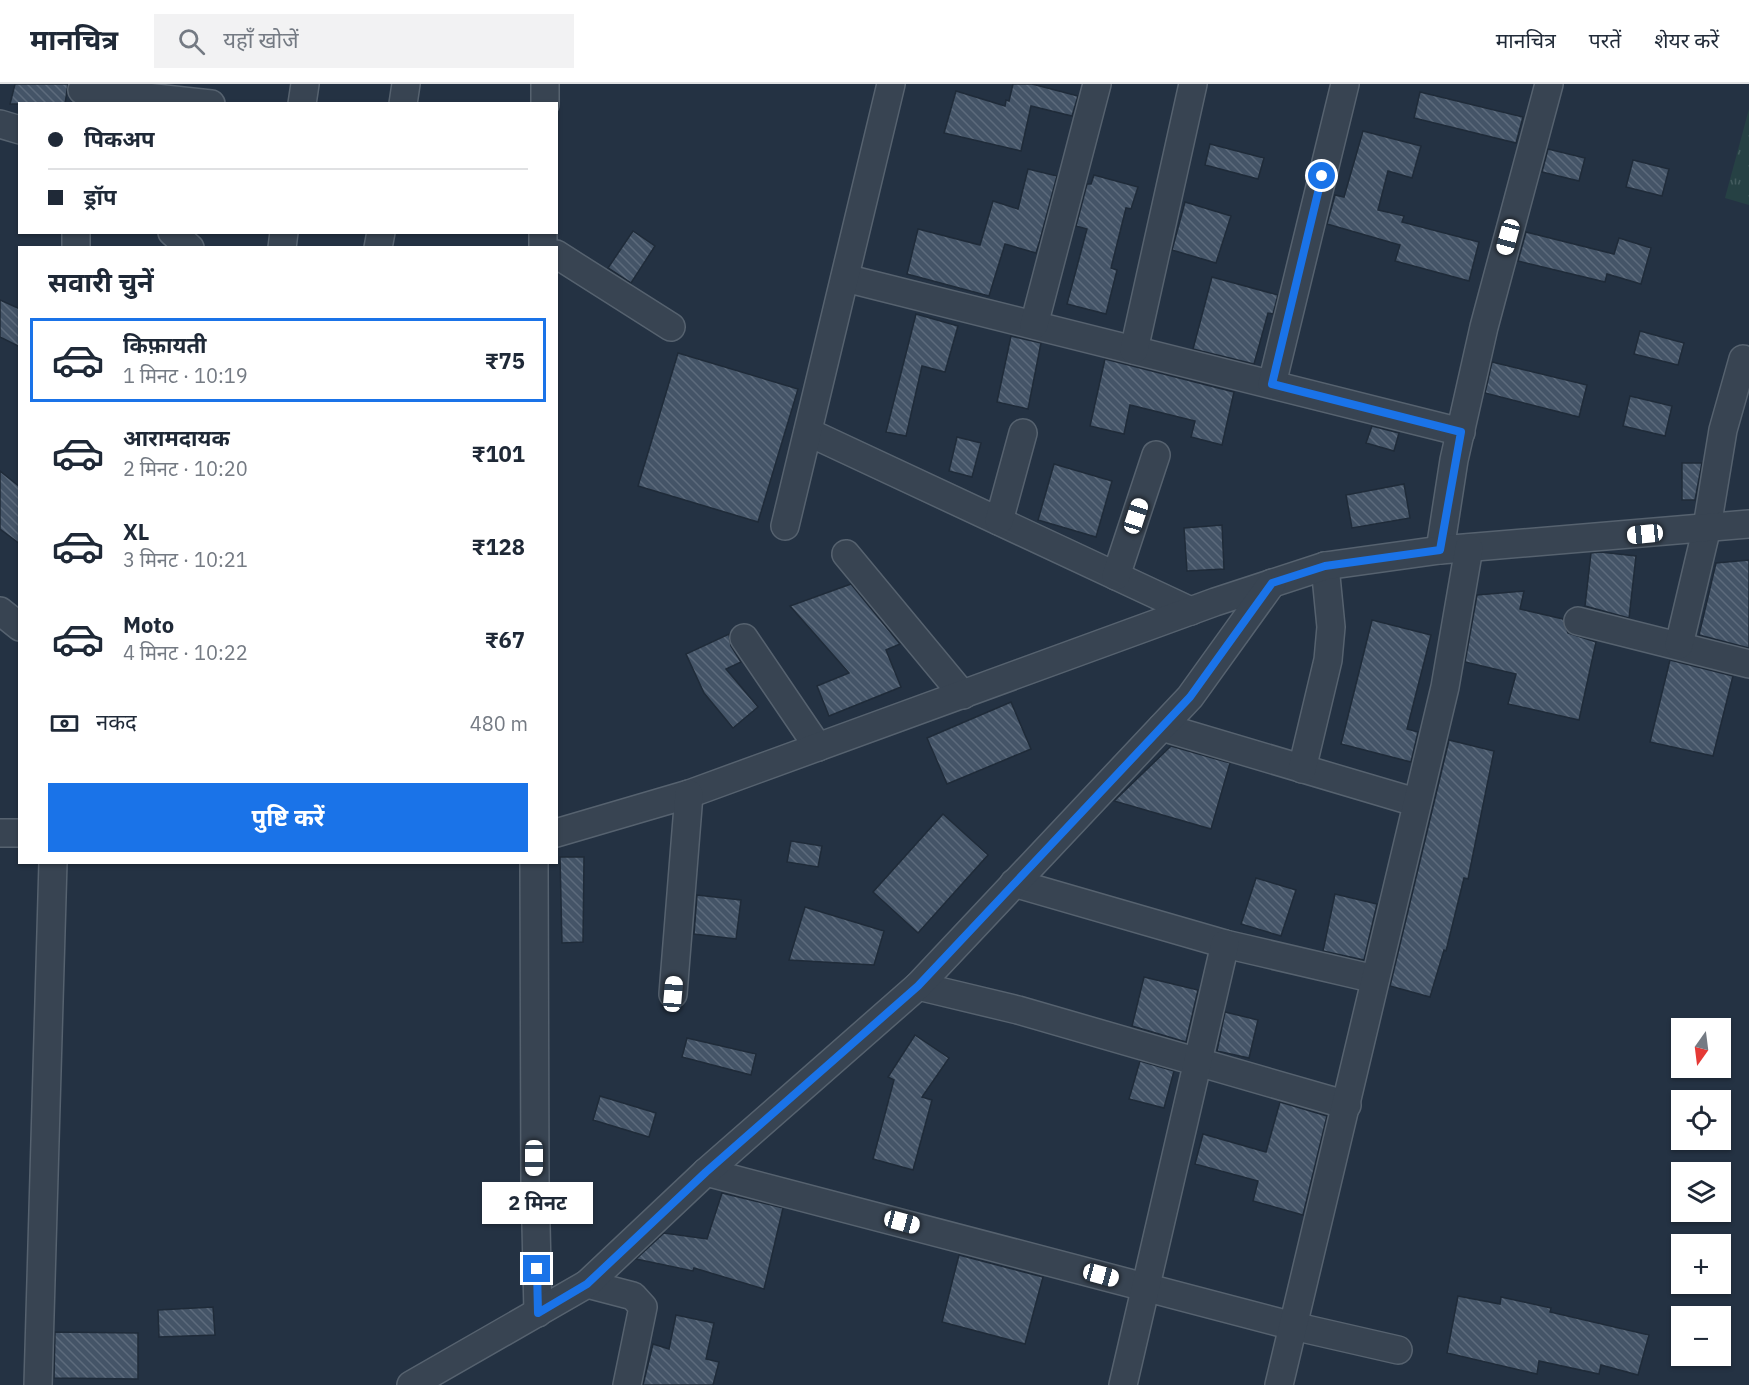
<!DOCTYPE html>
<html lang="hi">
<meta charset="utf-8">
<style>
:root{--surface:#fff;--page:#f2f2f3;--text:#1f2937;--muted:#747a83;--line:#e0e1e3;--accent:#1a73e8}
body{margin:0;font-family:"IBM Plex Sans","Noto Sans Devanagari",sans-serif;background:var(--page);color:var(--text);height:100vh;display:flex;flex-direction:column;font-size:22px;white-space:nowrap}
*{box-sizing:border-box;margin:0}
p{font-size:20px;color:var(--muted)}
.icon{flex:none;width:33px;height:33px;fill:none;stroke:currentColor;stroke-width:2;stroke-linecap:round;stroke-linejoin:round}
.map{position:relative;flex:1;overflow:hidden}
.details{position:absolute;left:18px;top:162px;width:540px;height:618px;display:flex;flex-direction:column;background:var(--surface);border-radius:0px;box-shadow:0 2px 4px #0004}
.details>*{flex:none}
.top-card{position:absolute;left:18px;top:18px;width:540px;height:132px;border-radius:0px;box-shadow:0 2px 4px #0004;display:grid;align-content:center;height:132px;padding:0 30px;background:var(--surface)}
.needle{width:39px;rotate:194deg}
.buttons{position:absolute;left:1671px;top:934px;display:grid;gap:12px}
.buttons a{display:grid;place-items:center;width:60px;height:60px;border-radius:0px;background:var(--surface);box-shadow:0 2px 4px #0004;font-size:30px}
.end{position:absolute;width:27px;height:27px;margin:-14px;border:8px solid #1a73e8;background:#fff;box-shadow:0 0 0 3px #fff}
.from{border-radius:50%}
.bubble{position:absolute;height:42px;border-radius:0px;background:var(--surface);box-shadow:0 2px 4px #0004;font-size:20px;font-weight:700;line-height:42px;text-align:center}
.car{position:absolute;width:18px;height:36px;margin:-18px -9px;border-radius:8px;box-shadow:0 0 4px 2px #0007;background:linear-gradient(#fff 24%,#345 0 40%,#fff 0 76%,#345 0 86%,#fff 0)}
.top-card b{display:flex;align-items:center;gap:21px;height:57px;font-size:22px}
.top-card b+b{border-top:2px solid var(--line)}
.top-card i{width:15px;height:15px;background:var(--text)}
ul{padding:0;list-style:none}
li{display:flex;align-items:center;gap:18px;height:84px;margin:0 12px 9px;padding:0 18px;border:3px solid transparent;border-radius:0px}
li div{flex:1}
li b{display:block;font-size:22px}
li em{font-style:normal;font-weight:700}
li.active{border-color:var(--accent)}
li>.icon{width:54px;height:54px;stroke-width:1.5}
h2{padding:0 30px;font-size:27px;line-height:72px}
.pay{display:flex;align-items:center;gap:15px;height:66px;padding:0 30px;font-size:22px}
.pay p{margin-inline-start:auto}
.action{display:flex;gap:12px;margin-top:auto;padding:12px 30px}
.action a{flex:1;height:69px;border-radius:0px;background:var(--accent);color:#fff;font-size:24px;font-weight:700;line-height:69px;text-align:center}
header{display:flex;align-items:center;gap:36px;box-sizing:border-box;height:84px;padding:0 30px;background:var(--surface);border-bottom:2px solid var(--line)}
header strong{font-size:28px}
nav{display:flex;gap:33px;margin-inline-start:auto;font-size:21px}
.search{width:420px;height:54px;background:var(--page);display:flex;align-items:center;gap:15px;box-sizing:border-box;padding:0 21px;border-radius:0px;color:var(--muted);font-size:22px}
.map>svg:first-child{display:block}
.park{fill:url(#park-tufts)}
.building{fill:url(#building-back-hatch);stroke:#1f2b39;stroke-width:1.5}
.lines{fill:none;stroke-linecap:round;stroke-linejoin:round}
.minor-casing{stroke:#56626f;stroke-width:30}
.minor{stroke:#384452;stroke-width:27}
.route{stroke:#1a73e8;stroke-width:8}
</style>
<header>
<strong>मानचित्र</strong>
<div class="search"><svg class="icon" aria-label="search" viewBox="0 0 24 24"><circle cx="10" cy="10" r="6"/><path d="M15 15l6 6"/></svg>यहाँ खोजें</div>
<nav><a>मानचित्र</a><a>परतें</a><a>शेयर करें</a></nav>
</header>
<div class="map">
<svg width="1749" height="1301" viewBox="0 0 1749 1301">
<defs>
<pattern id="park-tufts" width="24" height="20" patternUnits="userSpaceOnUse" patternTransform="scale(1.5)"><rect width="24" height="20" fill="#264144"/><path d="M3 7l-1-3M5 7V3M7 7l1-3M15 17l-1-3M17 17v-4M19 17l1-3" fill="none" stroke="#435b5e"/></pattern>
<pattern id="building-back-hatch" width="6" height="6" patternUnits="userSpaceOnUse" patternTransform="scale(1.5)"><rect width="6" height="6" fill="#445467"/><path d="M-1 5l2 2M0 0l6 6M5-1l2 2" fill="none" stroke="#5d6b7c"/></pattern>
</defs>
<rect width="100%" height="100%" fill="#243243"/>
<path class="park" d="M1749 25V121L1725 114Z"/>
<g class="building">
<path d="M15 0H68L65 20H10Z"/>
<path d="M1013 0H1032L1078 12 1072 32 1031 22 1021 67 944 49 956 7 1005 22 1006 16 1009 17Z"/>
<path d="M1420 8 1523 33 1516 59 1414 34Z"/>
<path d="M1363 47 1421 62 1412 94 1388 87 1378 126 1404 132 1402 138 1479 158 1469 197 1395 177 1400 161 1327 140 1335 111 1344 113Z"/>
<path d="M1210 60 1264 74 1258 95 1205 81Z"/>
<path d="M1548 65 1585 74 1579 97 1542 88Z"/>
<path d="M1633 76 1669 85 1662 112 1626 103Z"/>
<path d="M1028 85 1057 92 1040 156 1036 169 1005 160 989 212 907 190 918 145 980 161 993 117 1018 125Z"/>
<path d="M1094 91 1138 103 1131 125 1126 124 1111 184 1117 186 1106 230 1067 220 1087 145 1076 142 1087 100H1091Z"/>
<path d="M1185 118 1231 132 1216 179 1172 166Z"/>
<path d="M633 147 655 162 631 199 608 184Z"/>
<path d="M1526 148 1614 170 1619 154 1651 164 1641 200 1607 190 1605 198 1518 177Z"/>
<path d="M1212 193 1278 211 1273 230 1268 229 1254 280 1193 265Z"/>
<path d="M0 216 20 225V263L0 253Z"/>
<path d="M916 230 958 242 945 288 922 282 906 352 886 348Z"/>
<path d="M1640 247 1684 259 1678 281 1634 270Z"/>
<path d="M1011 252 1041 259 1028 325 997 318Z"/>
<path d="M678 269 798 305 758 438 638 402Z"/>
<path d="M1105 275 1234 308 1222 361 1191 353 1195 337 1130 321 1124 350 1090 342Z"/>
<path d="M1492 278 1587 301 1579 333 1485 309Z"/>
<path d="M1630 312 1672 322 1665 352 1623 342Z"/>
<path d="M1372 342 1399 349 1394 367 1366 359Z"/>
<path d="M957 353 981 359 972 393 949 387Z"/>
<path d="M1682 379H1702L1695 416H1682Z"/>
<path d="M1054 380 1112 397 1096 453 1038 436Z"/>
<path d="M0 387 20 403V460L0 445Z"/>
<path d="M1404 400 1410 434 1352 444 1346 411Z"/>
<path d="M1222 441 1224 485 1187 487 1184 444Z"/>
<path d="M1600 468 1636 472 1629 534 1585 522 1591 469Z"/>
<path d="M1749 476V564L1699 551 1716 479Z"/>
<path d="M851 500 900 560 886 566 901 603 829 632 817 602 849 589 790 522Z"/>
<path d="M1524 507 1520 525 1563 535 1568 549 1596 558 1579 636 1508 620 1516 590 1465 578 1477 511Z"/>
<path d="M1372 536 1431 551 1407 645 1418 648 1411 678 1341 660Z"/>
<path d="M729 550 731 562 741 578 726 585 758 623 733 644 704 609 686 570Z"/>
<path d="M1670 576 1733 592 1713 672 1650 658Z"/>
<path d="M1011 618 1031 665 947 700 927 654Z"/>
<path d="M1449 656 1494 667 1468 795 1464 794 1446 867 1444 866 1430 913 1390 902Z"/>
<path d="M1171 662 1230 679 1211 745 1114 717Z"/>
<path d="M943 730 988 771 918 849 873 808Z"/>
<path d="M791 757 822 762 818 783 787 778Z"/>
<path d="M560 773H584L583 858 562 859Z"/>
<path d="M1256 794 1296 806 1281 852 1241 840Z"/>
<path d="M1335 810 1377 820 1364 876 1323 867Z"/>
<path d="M697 811 741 816 736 855 694 850Z"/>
<path d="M805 823 884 847 874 881 789 876Z"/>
<path d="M1144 893 1198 906 1186 958 1132 942Z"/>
<path d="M1225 928 1258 936 1249 974 1217 967Z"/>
<path d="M915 951 949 974 922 1013 932 1016 913 1086 873 1075 894 996 888 993Z"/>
<path d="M687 954 756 970 751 991 682 973Z"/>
<path d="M1140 977 1174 987 1164 1024 1129 1015Z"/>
<path d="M600 1012 656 1029 649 1053 593 1036Z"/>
<path d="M1280 1018 1327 1032 1303 1131 1253 1117 1258 1097 1195 1080 1203 1050 1266 1068Z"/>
<path d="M722 1109 783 1124 764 1205 694 1184 693 1187 636 1175 664 1149 707 1155Z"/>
<path d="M959 1171 1043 1193 1025 1260 942 1238Z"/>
<path d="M1458 1212 1500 1220 1501 1213 1551 1224 1550 1228 1649 1251 1638 1291 1601 1281 1599 1290 1539 1277 1537 1290 1447 1269Z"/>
<path d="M213 1223 215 1251 159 1253 158 1226Z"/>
<path d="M676 1231 714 1239 706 1275 719 1278 713 1301H643L653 1260 669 1265Z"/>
<path d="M55 1248 138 1249V1295L54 1294Z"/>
</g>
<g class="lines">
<g class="minor-casing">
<g id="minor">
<path d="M82 6 211 20"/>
<path d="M302 20 305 0"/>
<path d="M403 20 406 0"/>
<path d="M545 20V0"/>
<path d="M0 40 20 46"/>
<path d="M172 148 190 164"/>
<path d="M76 164V148"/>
<path d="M282 164 284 148"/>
<path d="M378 164 381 148"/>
<path d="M543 164V148"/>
<path d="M556 170 671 243"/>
<path d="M845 194 1461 348"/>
<path d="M1034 241 1097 0"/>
<path d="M1134 266 1193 0"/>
<path d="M1272 300 1345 0"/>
<path d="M808 348 1191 527"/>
<path d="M999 437 1023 349"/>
<path d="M785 442 891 0"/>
<path d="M1440 466 1454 376 1484 243 1549 0"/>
<path d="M846 470 963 611"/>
<path d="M1116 492 1156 371"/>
<path d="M0 527 20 543"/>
<path d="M1578 537 1749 580"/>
<path d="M744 554 818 663"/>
<path d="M1679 561 1707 443 1723 346 1743 275"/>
<path d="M1162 643 1415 718"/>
<path d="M1302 685 1328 576 1331 543 1325 482"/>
<path d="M0 749H20"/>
<path d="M556 749 689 710 1215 518 1325 482 1440 466 1749 440"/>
<path d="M534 778 535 1097 538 1229"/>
<path d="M1014 799 1225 860 1375 895"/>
<path d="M918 902 1018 926 1347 1021"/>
<path d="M673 910 689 710"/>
<path d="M706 1088 1293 1242 1398 1266"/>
<path d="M587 1200 633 1212 643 1223 627 1301"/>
<path d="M38 1301 53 778"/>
<path d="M411 1301 587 1200 706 1088 918 902 1190 613 1272 499"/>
<path d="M1123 1301 1225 860"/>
<path d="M1279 1301 1445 603 1469 464"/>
</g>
</g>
<use href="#minor" class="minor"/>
</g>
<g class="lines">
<path class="route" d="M537 1185 538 1229 587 1200 706 1088 918 902 1190 613 1272 499 1325 482 1440 466 1461 348 1272 300 1322 92"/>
</g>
</svg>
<div class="buttons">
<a><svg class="needle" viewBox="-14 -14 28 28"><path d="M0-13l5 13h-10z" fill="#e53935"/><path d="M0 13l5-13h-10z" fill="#747a83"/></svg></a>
<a><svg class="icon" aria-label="locate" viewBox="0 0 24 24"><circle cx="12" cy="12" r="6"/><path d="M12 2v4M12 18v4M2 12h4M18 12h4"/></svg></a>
<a><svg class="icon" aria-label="layers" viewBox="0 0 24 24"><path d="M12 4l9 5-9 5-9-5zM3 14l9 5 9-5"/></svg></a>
<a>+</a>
<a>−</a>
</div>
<i class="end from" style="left:1322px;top:92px"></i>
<i class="end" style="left:537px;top:1185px"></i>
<div class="bubble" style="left:482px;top:1098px;width:111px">2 मिनट</div>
<i class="car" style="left:1508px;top:153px;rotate:195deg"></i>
<i class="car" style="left:1136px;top:432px;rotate:18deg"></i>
<i class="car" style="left:1645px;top:450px;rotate:264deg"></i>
<i class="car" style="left:673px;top:910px;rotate:5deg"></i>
<i class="car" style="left:534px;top:1074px;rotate:180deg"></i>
<i class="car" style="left:902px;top:1138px;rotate:105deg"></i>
<i class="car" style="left:1101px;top:1191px;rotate:105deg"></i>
<div class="top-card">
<b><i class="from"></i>पिकअप</b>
<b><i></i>ड्रॉप</b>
</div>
<section class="details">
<h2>सवारी चुनें</h2>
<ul>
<li class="active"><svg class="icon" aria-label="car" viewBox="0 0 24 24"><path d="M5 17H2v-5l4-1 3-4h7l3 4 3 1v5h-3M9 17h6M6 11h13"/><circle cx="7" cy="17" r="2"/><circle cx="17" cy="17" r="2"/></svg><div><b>किफ़ायती</b><p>1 मिनट · 10:19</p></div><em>₹75</em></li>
<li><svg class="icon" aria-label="car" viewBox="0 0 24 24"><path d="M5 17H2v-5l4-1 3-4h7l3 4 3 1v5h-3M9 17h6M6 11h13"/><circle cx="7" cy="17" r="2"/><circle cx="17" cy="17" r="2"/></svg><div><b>आरामदायक</b><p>2 मिनट · 10:20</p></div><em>₹101</em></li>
<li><svg class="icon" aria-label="car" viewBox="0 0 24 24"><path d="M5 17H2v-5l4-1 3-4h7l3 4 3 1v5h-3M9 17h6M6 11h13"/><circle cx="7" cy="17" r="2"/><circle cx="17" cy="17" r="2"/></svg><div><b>XL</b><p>3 मिनट · 10:21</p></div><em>₹128</em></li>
<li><svg class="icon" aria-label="car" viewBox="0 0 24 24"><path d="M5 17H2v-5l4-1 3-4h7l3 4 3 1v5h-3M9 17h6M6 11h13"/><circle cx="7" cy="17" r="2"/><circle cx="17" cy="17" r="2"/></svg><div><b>Moto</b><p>4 मिनट · 10:22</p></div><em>₹67</em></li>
</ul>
<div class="pay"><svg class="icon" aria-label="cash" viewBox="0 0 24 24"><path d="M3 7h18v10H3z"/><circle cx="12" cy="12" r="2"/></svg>नकद<p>480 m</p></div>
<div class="action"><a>पुष्टि करें</a></div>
</section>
</div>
